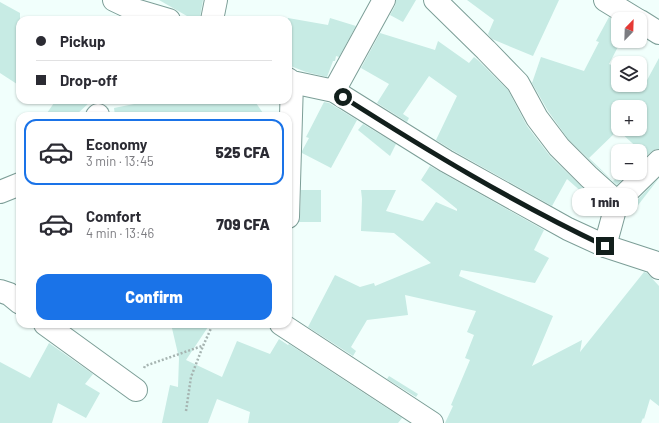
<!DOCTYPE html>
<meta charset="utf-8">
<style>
:root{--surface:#fff;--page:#f7f7f7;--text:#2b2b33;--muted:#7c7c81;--line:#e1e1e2;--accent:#1a73e8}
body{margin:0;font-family:Barlow,sans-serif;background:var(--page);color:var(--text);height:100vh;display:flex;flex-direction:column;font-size:15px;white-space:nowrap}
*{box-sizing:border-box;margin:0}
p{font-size:13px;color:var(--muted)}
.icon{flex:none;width:22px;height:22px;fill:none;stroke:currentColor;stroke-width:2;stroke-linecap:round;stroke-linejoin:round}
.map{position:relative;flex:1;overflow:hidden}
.sheet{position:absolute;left:16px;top:112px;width:276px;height:216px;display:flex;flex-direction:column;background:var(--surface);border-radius:12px;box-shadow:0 1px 3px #0004}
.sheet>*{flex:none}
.top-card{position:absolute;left:16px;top:16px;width:276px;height:88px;border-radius:12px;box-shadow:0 1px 3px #0004;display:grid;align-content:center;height:88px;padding:0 20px;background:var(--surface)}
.needle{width:26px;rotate:23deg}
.tools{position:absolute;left:611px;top:12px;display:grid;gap:8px}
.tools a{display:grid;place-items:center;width:36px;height:36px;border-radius:8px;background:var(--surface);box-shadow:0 1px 3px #0004;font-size:20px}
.end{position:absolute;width:18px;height:18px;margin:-9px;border:5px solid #121f1c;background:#fff;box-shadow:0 0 0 2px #fff}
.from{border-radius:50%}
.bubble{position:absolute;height:28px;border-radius:12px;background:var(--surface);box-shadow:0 1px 3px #0004;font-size:13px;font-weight:800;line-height:28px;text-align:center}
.top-card b{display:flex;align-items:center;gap:14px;height:38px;font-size:15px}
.top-card b+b{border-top:1px solid var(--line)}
.top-card i{width:10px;height:10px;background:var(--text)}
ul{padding:7px 0 0;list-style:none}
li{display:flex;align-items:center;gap:12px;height:66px;margin:0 8px 6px;padding:0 12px;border:2px solid transparent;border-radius:12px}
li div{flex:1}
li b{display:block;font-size:15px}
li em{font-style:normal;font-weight:800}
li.on{border-color:var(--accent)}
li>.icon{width:36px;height:36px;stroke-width:1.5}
.primary-button{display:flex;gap:8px;margin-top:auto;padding:8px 20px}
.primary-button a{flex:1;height:46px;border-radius:12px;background:var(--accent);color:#fff;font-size:16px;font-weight:800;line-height:46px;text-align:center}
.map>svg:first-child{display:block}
.building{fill:#c7ebe4;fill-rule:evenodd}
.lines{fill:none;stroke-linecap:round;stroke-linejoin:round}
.minor-casing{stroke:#7c9e97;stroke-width:24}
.path{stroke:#a6b4b1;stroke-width:2.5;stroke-dasharray:2 2;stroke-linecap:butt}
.minor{stroke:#fff;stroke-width:22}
.route{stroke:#121f1c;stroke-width:5}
</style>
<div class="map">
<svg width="659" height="423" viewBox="0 0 659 423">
<rect width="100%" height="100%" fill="#f1fffc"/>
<g class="building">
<path d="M159 0H203L200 17 198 20H194Z"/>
<path d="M396 0H416L403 22 390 15 395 6Z"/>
<path d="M467 0H559L533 56 492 39 488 34 494 20Z"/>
<path d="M0 2 20 13V86L0 73Z"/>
<path d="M609 17 618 23V41H621L609 64 618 68V85H640V80L646 82 659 58V149H656L651 152 646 156 645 155 640 162V158L644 154 618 130 589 158 613 181 622 173H629L617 185 598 168 568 139 548 111 532 83 541 57 584 71 599 42 596 41ZM618 107H640V129H618Z"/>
<path d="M288 18 328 25 330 18 356 26 339 57 336 56 335 61H333L327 77 306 72 288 65Z"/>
<path d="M380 33 435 50 438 41 469 63 474 57 479 61 508 90 527 126 550 156 586 191 584 194 567 179 552 206 452 150 436 140 457 96 429 76 403 114 409 118 407 122 377 103 389 84 361 68Z"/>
<path d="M56 100H92L75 116H45Z"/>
<path d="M154 100H254L265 116H115L114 108Z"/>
<path d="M324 102 329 103 357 120 331 168 302 153V151L309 138 306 137Z"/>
<path d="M363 124 396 144 390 156 358 130Z"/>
<path d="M430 166 544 230 534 250 549 258 535 283 461 270 459 276 553 316 532 366 582 340 580 352 644 272 647 273 659 286V406L650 399 644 419 643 418 641 423H445L453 406 451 405 470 360 465 358 474 335 467 332 476 311 405 295 408 315 367 320 351 347 356 351 353 356 308 327 335 275 360 287 374 283 375 286 431 263 394 233 361 231 362 199 361 190H396L386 211 423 221 436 202 457 211V209L421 180Z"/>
<path d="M659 178 632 213 629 208Z"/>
<path d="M301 190H321V222H299L300 217Z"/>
<path d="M589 193 603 206 602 209 588 199Z"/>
<path d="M171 324H210L186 360 222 377 237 341 270 354 279 339 288 345 289 344 402 418 398 423H248L250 412 217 399 208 423H162L170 385 178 387 179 358Z"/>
<path d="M49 343 93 374 85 384 100 393 86 418 58 403 52 423H0V362L30 378Z"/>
<path d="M389 376 418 394 416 397 387 379Z"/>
</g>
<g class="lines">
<g class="minor-casing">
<g id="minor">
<path d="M114 0 135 10 169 20"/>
<path d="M435 0 486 50 518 83 537 118 559 147 589 177 617 202"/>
<path d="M605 0 636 19"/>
<path d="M212 20 216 0"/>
<path d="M640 21 659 33"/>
<path d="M288 79 292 82 334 91 446 161 568 229 605 246 654 262 659 268"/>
<path d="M334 91 384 0"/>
<path d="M97 116 98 115"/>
<path d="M0 192 20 184"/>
<path d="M288 217 292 82"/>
<path d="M605 246 617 202 659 161"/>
<path d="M0 291 9 294 20 303"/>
<path d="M45 324 136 390"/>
<path d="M281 324 432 423"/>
</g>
</g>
<g class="path">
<path d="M144 368 145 366 202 346"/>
<path d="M186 411 191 377 203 346 213 324"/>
</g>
<use href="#minor" class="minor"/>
</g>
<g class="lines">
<path class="route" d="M343 97C428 151 514 203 605 246"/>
</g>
</svg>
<div class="tools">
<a><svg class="needle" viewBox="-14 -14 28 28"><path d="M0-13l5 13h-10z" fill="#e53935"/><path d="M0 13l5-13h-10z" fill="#7c7c81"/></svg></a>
<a><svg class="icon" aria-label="layers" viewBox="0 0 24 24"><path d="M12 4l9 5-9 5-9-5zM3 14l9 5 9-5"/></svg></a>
<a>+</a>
<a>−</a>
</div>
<i class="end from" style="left:343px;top:97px"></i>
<i class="end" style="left:605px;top:246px"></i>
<div class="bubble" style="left:572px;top:188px;width:66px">1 min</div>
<div class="top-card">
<b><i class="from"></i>Pickup</b>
<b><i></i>Drop-off</b>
</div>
<section class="sheet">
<ul>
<li class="on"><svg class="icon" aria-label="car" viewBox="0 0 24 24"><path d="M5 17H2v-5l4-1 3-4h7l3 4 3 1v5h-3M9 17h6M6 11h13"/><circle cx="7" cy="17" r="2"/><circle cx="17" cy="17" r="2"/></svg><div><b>Economy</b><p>3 min · 13:45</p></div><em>525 CFA</em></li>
<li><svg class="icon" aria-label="car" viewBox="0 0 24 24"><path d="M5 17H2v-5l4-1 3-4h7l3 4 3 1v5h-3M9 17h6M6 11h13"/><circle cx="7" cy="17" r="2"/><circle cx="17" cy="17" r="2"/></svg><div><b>Comfort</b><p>4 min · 13:46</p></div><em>709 CFA</em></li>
</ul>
<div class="primary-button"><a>Confirm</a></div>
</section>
</div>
